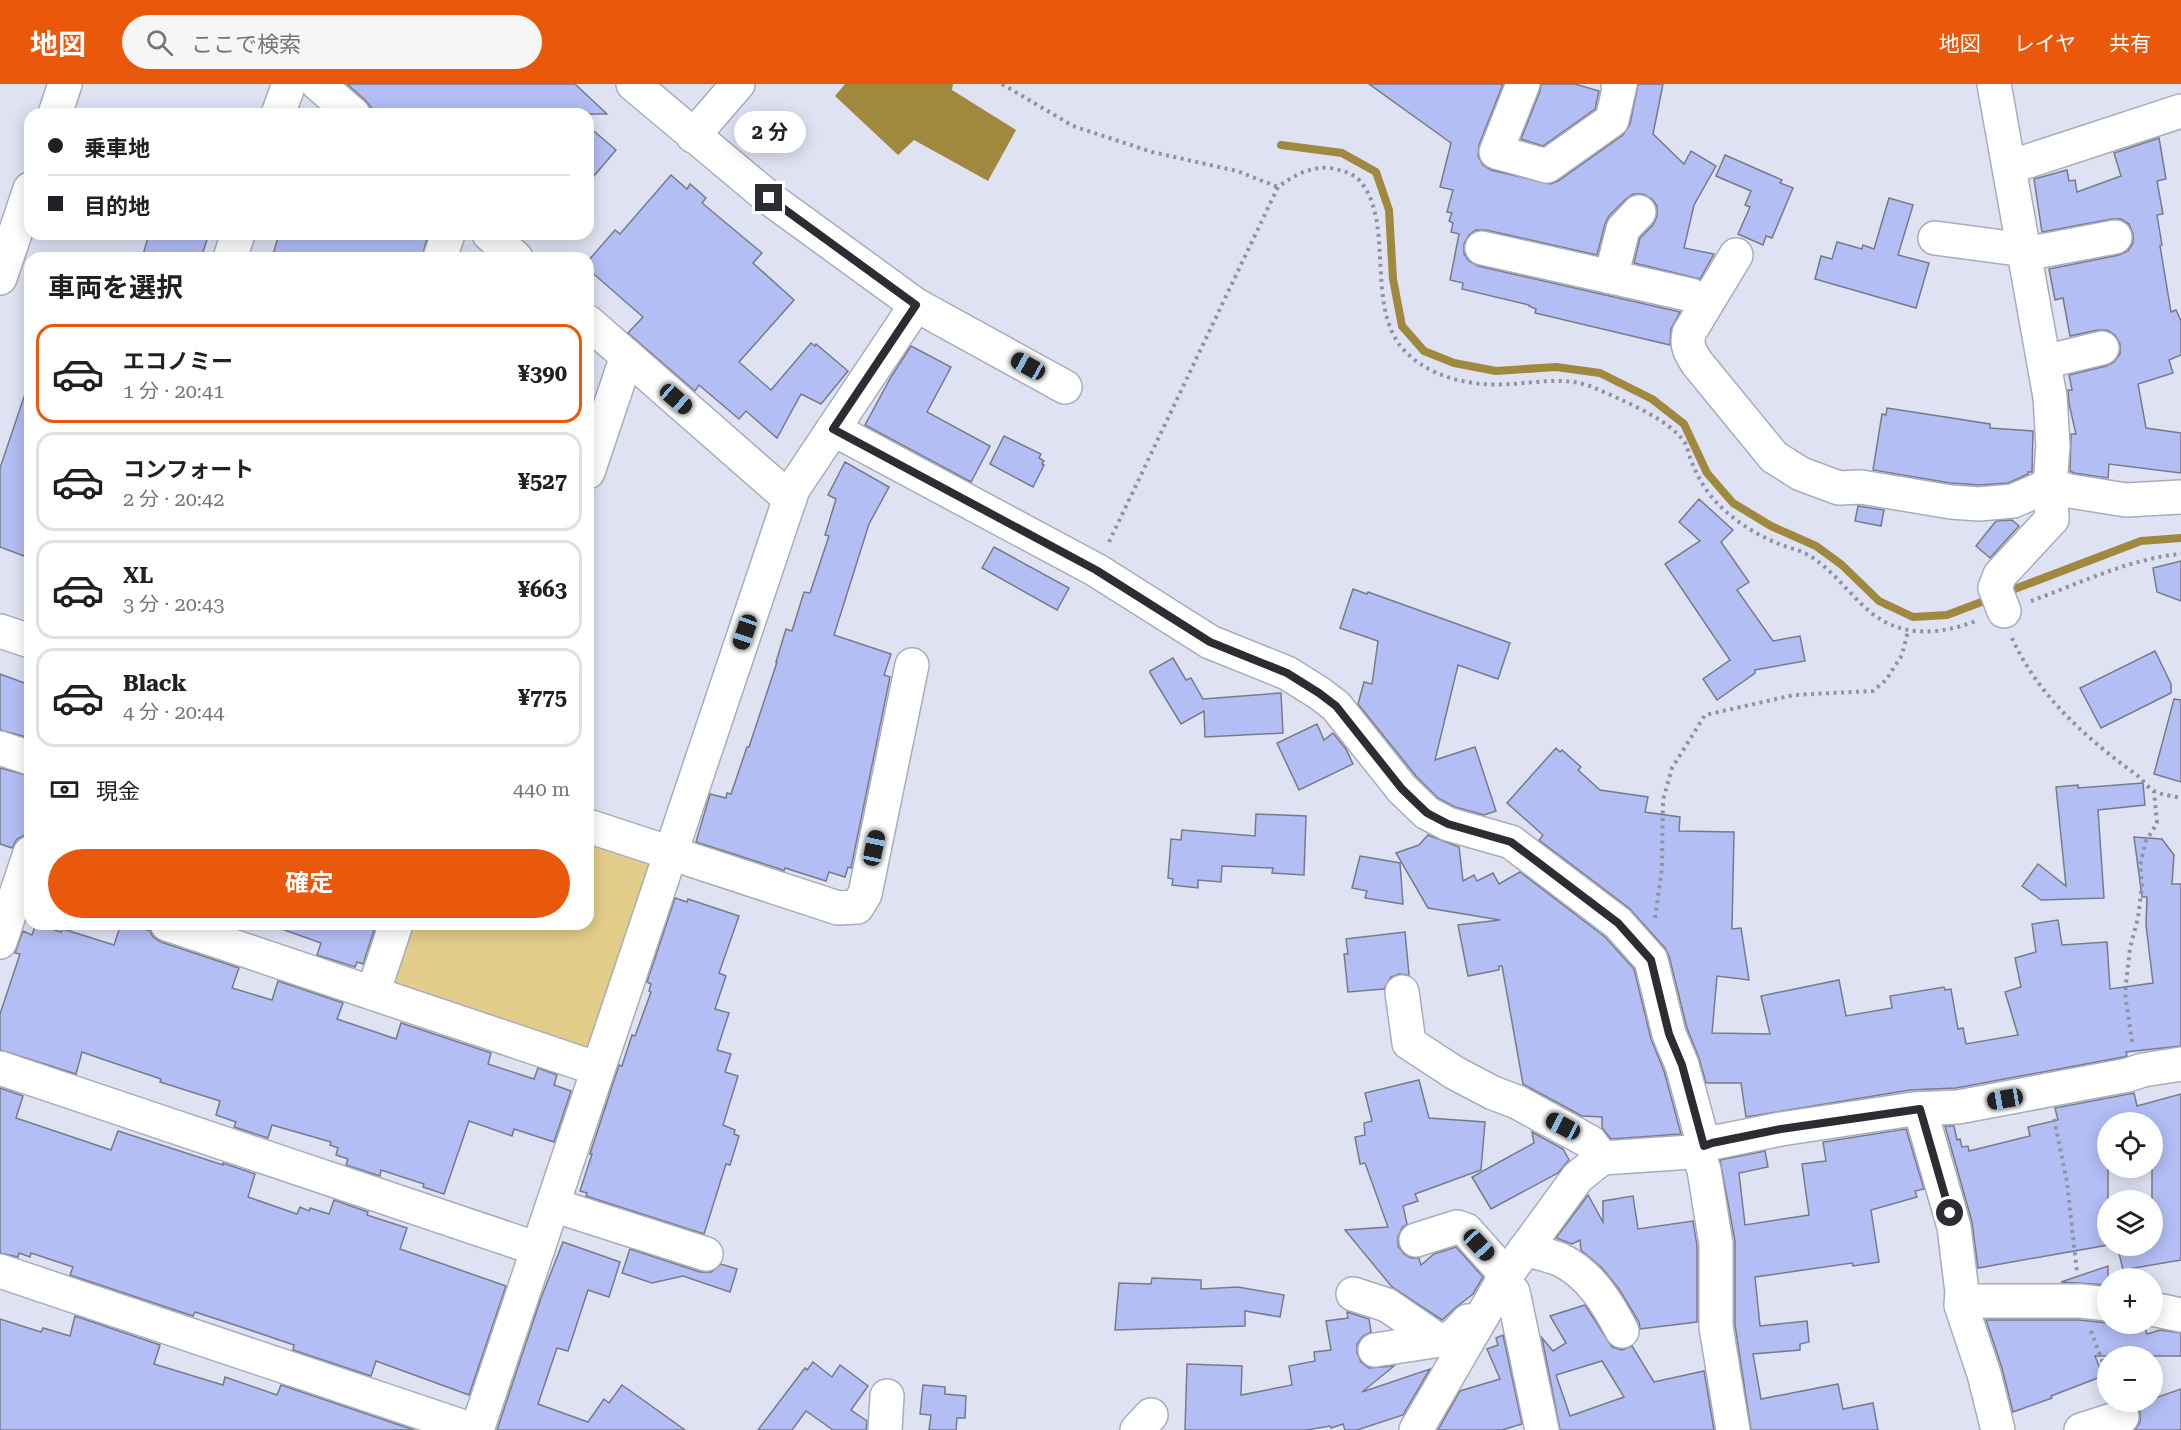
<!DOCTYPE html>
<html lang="ja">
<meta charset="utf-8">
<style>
:root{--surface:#fff;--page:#f6f6f6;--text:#202124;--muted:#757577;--line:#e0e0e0;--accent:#ea580c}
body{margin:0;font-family:"Roboto Serif","Noto Sans JP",serif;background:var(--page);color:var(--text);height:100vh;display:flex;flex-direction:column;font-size:22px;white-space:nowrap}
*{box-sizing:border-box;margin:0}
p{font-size:20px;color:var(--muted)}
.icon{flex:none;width:33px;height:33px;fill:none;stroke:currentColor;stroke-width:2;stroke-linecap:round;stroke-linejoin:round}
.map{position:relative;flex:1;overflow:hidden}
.side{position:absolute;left:24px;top:168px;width:570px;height:678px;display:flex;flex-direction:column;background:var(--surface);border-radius:18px;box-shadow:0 3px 15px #0003}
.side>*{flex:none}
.top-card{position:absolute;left:24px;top:24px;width:570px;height:132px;border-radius:18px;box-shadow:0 3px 15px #0003;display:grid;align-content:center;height:132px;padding:0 24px;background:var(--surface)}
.buttons{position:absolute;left:2097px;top:1028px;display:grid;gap:12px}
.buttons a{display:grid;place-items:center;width:66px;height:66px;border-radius:50%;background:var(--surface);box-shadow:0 3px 15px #0003;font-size:30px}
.end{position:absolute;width:27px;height:27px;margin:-14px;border:8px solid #2c2d33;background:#fff;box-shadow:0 0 0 3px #fff}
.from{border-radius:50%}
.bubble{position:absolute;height:42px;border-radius:21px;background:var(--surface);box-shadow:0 3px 15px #0003;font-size:20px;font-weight:700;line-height:42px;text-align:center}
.car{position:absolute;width:18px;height:36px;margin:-18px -9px;border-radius:8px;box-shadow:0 0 4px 2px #0007;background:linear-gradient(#222 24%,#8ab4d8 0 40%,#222 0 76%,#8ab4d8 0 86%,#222 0)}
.top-card b{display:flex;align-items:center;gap:21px;height:57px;font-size:22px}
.top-card b+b{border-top:2px solid var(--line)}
.top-card i{width:15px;height:15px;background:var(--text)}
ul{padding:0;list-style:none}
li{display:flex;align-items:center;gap:18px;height:99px;margin:0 12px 9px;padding:0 12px;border:3px solid var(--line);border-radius:18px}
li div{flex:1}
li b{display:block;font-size:22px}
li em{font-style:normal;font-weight:700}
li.active{border-color:var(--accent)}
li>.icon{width:54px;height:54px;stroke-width:1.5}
h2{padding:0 24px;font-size:27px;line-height:72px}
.pay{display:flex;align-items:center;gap:15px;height:66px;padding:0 24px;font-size:22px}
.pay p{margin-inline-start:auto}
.primary-button{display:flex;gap:12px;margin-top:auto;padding:12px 24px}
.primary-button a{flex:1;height:69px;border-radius:36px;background:var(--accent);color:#fff;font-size:24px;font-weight:700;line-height:69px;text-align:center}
header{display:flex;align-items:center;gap:36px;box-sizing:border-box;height:84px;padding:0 30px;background:var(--accent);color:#fff}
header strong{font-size:28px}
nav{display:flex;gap:33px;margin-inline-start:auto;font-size:21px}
.search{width:420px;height:54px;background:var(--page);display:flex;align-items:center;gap:15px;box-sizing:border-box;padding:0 21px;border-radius:33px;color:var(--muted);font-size:22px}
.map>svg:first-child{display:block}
.green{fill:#e4cd8a}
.water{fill:#a0883e}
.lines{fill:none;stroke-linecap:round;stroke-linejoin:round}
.stream{stroke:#a0883e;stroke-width:8}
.building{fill:#b3bef5;stroke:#777b89;stroke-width:1.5;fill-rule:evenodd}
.minor-casing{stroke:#a8acbb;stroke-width:36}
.path{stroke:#90939f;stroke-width:4;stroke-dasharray:3 4.5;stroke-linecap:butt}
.minor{stroke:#fff;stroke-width:33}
.route{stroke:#2c2d33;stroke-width:8}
</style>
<header>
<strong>地図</strong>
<div class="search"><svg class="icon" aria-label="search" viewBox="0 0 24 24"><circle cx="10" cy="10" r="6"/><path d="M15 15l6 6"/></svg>ここで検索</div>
<nav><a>地図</a><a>レイヤ</a><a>共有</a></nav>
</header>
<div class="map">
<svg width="2181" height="1346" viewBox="0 0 2181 1346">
<rect width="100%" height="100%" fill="#dee2f3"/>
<path class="green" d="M588 757 653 779 591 965 395 899 414 840H588Z"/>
<path class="water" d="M845 0H953L952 6 1016 46 988 97 914 56 898 71 835 12Z"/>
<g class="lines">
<g class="stream">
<path d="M1281 61 1342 69 1376 88 1389 126 1393 195 1402 242 1424 267 1454 279 1496 287 1556 283 1600 289 1652 315 1684 340 1707 389 1733 419 1771 442 1816 462 1842 481 1879 517 1913 533 1947 531 1992 514"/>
<path d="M2004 509 2141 457 2181 454"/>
</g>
</g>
<g class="building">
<path d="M347 0H575L607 30H377L365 16Z"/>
<path d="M1369 0H1503L1479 61 1478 72 1483 81 1491 86 1550 100 1558 97 1623 51 1630 40 1638 0H1663L1653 50 1684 80 1691 67 1716 82 1694 121 1684 164 1714 170 1700 195 1634 179 1640 154 1653 141 1657 132V122L1652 115 1643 110H1633L1626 115 1609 132 1605 140 1597 171 1486 146H1476L1469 151 1464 160V170L1469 177 1478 182 1680 228 1671 245 1670 261 1535 229 1536 225 1529 222V221L1462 205 1463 199 1450 196 1459 150 1451 148 1453 139 1449 137 1452 129 1447 128 1453 106 1440 103 1451 59Z"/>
<path d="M1541 0H1575L1599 7 1595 25 1543 62 1521 55 1540 7Z"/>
<path d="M588 42 616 66 588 99Z"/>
<path d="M2159 54 2166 95 2157 97 2163 130 2157 131 2162 161 2160 162 2171 228 2176 226 2181 237V271L2169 276 2173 289 2138 300 2146 344 2181 349V389L2109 380 2108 394 2074 389 2070 387 2071 350H2076L2069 320 2068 306H2072L2069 291 2106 282 2114 278 2120 270V260L2115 251 2107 246H2098L2070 252 2063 214 2055 216 2049 185 2119 171 2128 167 2133 159V150L2129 140 2121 135H2112L2042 148 2034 95 2067 86 2069 97 2075 96 2077 108 2121 92 2114 69Z"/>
<path d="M1725 71 1782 96 1780 99 1793 104 1772 154 1766 152 1763 161 1738 150 1750 123 1745 121 1751 107 1716 92Z"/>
<path d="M671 91 687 105 690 100 706 114 702 119 762 169 753 179 794 216 739 278 771 306 811 259 815 262 816 260 848 287 821 320 801 310 777 354 746 327 739 335 699 301 695 307 628 249 643 233 588 185V177L615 146 620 150Z"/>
<path d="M1889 114 1913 121 1898 171 1929 179 1916 224 1815 195 1821 172 1832 175 1837 158 1862 165 1863 161 1874 165Z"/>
<path d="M149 150H209L201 174H142Z"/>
<path d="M279 150H428L422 174H272Z"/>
<path d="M911 262 951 283 927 328 990 362 971 398 865 341 891 293Z"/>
<path d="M26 307H30V454L24 472 0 463V384Z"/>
<path d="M1887 324 1990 340V344L2033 347 2032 388H2028V390L2008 399 1979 401 1950 399 1873 386 1882 330 1886 331Z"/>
<path d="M1004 352 1041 370 1039 374 1044 377 1042 380 1044 381 1033 403 990 380Z"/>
<path d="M845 378 889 403 869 440 834 551 891 570 884 591 890 593 851 784 848 783 845 793 829 788 826 797 785 784 784 787 780 785 696 758 710 710 726 714 727 709 731 710 747 663H749L777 578H776L786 545 792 547 804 508 810 509 829 452 825 451 836 415 828 411Z"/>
<path d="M1699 415 1733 446 1721 458 1749 498 1737 506 1773 557 1800 552 1805 577 1755 586V589L1717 616 1703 595 1730 576 1665 480 1700 457 1679 438Z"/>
<path d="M1858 422 1884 426 1881 442 1855 437Z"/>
<path d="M2012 436 2019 442 1990 474 1976 462 1996 437Z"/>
<path d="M994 463 1069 504 1057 526 982 484Z"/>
<path d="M2181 477V517L2157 508 2153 484Z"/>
<path d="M1353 505 1367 510 1368 508 1510 559 1498 595 1458 581 1435 676 1475 663 1496 727 1484 731 1455 723 1438 714 1416 692 1358 620 1364 598 1372 600 1378 557 1340 544Z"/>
<path d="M2155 567 2171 600V609L2101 644 2080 604Z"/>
<path d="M1173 574 1186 596 1191 594 1203 615 1281 609 1283 649 1205 653 1204 627 1181 640 1150 589V587Z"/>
<path d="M0 590 30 601V654L0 646Z"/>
<path d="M2174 615 2181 616V698L2154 690Z"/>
<path d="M1317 640 1324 656 1333 649 1346 665 1353 680 1299 706 1277 659Z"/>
<path d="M1556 664 1560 668 1562 666 1581 683 1578 686 1600 706 1648 713 1645 728 1680 733 1679 747 1734 748 1732 845 1741 844 1749 896 1717 892 1712 949 1770 950 1761 912 1839 896 1846 932 1892 924 1890 912 1944 903 1945 906 1951 905 1958 945 1963 944 1966 960 2018 951 2005 908 2021 903 2015 874 2036 868 2032 840 2058 836 2062 861 2107 858 2110 905 2153 899 2146 841 2147 813H2142L2134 753 2162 755 2174 771 2172 800H2181V962L2126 968 2127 972 2123 973 1956 1004 1910 1006 1746 1033 1741 999H1706L1699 974 1687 944 1669 872 1665 864 1629 824 1539 756 1543 751 1507 719Z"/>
<path d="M0 684 30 692V736L25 751 17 755 12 764 0 760Z"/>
<path d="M2143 699 2145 721 2098 726 2104 814 2041 816 2022 802 2038 780 2066 802 2056 703 2078 701V704Z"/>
<path d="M1256 730 1306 732 1304 791 1272 789 1273 784 1222 782 1221 798 1198 796V804L1172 801 1173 795 1168 794 1171 755 1181 756 1182 746 1255 752Z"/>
<path d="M1428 751 1459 763 1463 797 1474 791 1477 797 1493 789 1499 800 1520 788 1605 853 1634 885 1651 955 1664 987 1681 1050 1611 1055 1602 1044V1033L1582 1032 1523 1000 1502 882H1499V886L1468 892 1458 841 1500 836 1428 824 1396 769 1419 761Z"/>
<path d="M1360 772 1400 779 1403 820 1365 814 1367 807 1352 804Z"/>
<path d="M675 814 687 818 688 815 739 832 719 889 726 892 715 925 729 929 717 966 731 970 725 988 738 992 723 1041 735 1046 734 1050 739 1052 730 1081 726 1080 704 1150 586 1112 587 1109 580 1107 592 1070H590L619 981 622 982 632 951 635 952 651 908 649 907 651 900 647 898Z"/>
<path d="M36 840 61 848 63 845 114 861 121 840H131L150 847 153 853 161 858 239 884 232 904 272 916 278 897 343 919 337 935 396 955 401 939 491 969 488 980 534 995 538 984 557 991 554 1001 571 1007 554 1058 514 1045 512 1052 469 1037 444 1110 423 1103 424 1100 381 1086 380 1092 346 1081 348 1075 336 1071 338 1064 330 1061 331 1058 272 1041 268 1054 234 1043 236 1038 216 1031 220 1017 160 998 161 995 99 974 82 968 76 990 0 966V930L20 870 15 869 23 847 32 851Z"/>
<path d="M276 840H376L363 880 357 878 355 883 317 871 321 859 276 843Z"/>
<path d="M1405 848 1409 891 1399 890 1391 893 1384 905 1348 908 1344 870H1348L1346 855Z"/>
<path d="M1419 996 1429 1034 1485 1038 1481 1086 1415 1110 1418 1117 1403 1122 1407 1140 1402 1144 1398 1153V1162L1404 1170 1411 1174H1419L1421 1181 1434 1170 1456 1163 1483 1193 1473 1210 1455 1224 1442 1236 1392 1203 1345 1146 1388 1143 1365 1079 1360 1080 1355 1053 1365 1051 1364 1039 1372 1037 1365 1009Z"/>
<path d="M0 1004 23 1012 16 1034 111 1066 118 1047 223 1081V1079L255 1090 248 1113 297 1130 300 1123 309 1127 310 1124 329 1130 334 1116 368 1128 367 1131 407 1144 400 1165 506 1202 469 1311 376 1277 371 1292 293 1266 294 1261 241 1243 195 1228 193 1232 70 1191 73 1183 31 1169 30 1173 19 1169 18 1173 0 1169Z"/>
<path d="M2134 1009 2137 1022 2181 1010V1176L2123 1186 2117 1161H2152V1038H2108V1161L1978 1184 1972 1138 1945 1042H1954L1957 1056 1960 1055 1962 1063 1968 1062 1969 1067 2030 1052 2028 1043 2058 1036 2055 1024Z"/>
<path d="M1906 1045 1924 1105 1915 1107 1917 1113 1871 1126 1879 1178 1853 1182 1852 1179 1755 1193 1760 1242 1807 1237 1809 1258 1800 1260V1266L1753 1270 1761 1315 1838 1300 1843 1325 1873 1319 1878 1346H1751L1735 1241V1157L1720 1076 1765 1067 1768 1083 1739 1089 1745 1141 1809 1131 1802 1080 1826 1077 1823 1058Z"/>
<path d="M1532 1048 1563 1065 1569 1076 1558 1089 1491 1125 1472 1093 1534 1059Z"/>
<path d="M1588 1111 1603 1138V1117L1633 1112 1638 1145 1693 1137 1697 1162V1238L1640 1245 1639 1238 1619 1205 1602 1184 1581 1166 1580 1156 1572 1160 1556 1154Z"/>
<path d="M563 1158 620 1178 609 1213 588 1206 568 1267 557 1264 538 1320 588 1338 604 1315 609 1319 622 1301 685 1346H497L541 1214Z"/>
<path d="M630 1165 700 1188H711L721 1180 737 1185 730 1208 683 1192 652 1199 622 1189Z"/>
<path d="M2108 1182V1201L2061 1198Z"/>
<path d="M1152 1194 1201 1196V1205L1238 1203 1284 1211 1280 1233 1245 1227V1242L1115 1246 1119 1199 1151 1200Z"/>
<path d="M1585 1221 1612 1263 1622 1266 1632 1262 1654 1298 1704 1287 1714 1346H1560L1542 1254 1553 1267 1566 1259 1550 1232ZM1602 1277 1624 1313 1570 1332 1556 1291Z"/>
<path d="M1347 1228 1369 1235 1371 1248 1363 1252 1357 1260V1269L1361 1278 1369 1284 1394 1282 1362 1308 1430 1285 1403 1331 1357 1346H1345L1343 1340 1331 1344 1330 1342 1307 1346H1185L1187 1280 1242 1282 1241 1311 1292 1301 1289 1282 1315 1277 1314 1268 1331 1266 1326 1237 1348 1234Z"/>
<path d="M75 1232 160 1261 154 1280 223 1301 225 1293 277 1311 281 1301 414 1346H0V1235L41 1248 43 1244 70 1252Z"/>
<path d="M1986 1236H2079L2108 1239H2140L2144 1241 2147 1250 2160 1246 2181 1249V1272H2095L2103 1292 2051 1312 2052 1314 2013 1328 2002 1284Z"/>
<path d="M1503 1251 1522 1340 1502 1346H1438L1460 1307 1500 1295 1487 1265 1498 1261 1496 1254Z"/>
<path d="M813 1278 832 1293 840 1281 868 1302 851 1326 867 1337 866 1346H833L806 1327 792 1346H758L805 1284 807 1286Z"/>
<path d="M923 1301 945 1303V1310L966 1312 965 1334H957L956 1346H929L931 1331 920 1330Z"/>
<path d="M2181 1305V1346H2135L2140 1338V1328L2135 1320 2131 1317H2152V1315Z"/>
</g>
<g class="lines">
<g class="minor-casing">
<g id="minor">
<path d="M318 0 353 30"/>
<path d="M633 0 769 114 916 221 1065 303"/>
<path d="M1523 0 1496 68 1547 82 1612 36 1620 1 1618 0"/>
<path d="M1994 0 2050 313 2053 362 2050 401 2052 435 2000 491 1995 504 2004 527"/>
<path d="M55 30 65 0"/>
<path d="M278 30 289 0"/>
<path d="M693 52 738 0"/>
<path d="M2010 83 2181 27"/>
<path d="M489 150 516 174"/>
<path d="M1935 154 2025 166"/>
<path d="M1482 164 1691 211 1706 220"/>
<path d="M2025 170 2115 153"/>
<path d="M1736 171 1689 249C1686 262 1690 268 1697 279L1774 373 1801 390 1839 404 1861 403 1951 418 1979 420 2013 417 2050 401 2070 407 2126 416 2181 413"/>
<path d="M230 174 238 150"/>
<path d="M440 174 448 150"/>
<path d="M1611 193 1623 145 1639 128"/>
<path d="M0 194 30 105"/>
<path d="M588 238 790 415"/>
<path d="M2044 278 2102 264"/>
<path d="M833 345 1096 486 1210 558 1287 589 1319 609 1336 622 1402 705 1427 729 1448 740 1511 758 1618 839 1651 876 1669 950 1682 981 1704 1062"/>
<path d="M588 388 627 272"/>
<path d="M0 547 30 557"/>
<path d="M0 664 30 674"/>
<path d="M588 742 838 824 857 823 865 810 912 581"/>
<path d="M167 840 598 985"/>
<path d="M0 858 30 769"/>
<path d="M1402 908 1409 959 1455 989 1493 1009 1517 1018 1590 1058 1602 1074"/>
<path d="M373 909 396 840"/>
<path d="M0 984 538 1165"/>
<path d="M1920 1025 1954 1143 1962 1208 1961 1221 1984 1290 1998 1346"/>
<path d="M1697 1066 1704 1086 1716 1160V1243L1733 1346"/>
<path d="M553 1121 706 1170"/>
<path d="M1416 1156 1457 1143 1466 1146 1506 1191"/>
<path d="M1525 1165C1536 1169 1550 1171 1561 1176 1590 1190 1608 1220 1622 1247"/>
<path d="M0 1187 473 1346"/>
<path d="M1501 1199 1513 1208 1542 1346"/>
<path d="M1353 1210 1387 1221 1438 1256"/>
<path d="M1962 1217H2080L2108 1220"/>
<path d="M2152 1225 2181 1231"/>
<path d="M1375 1266 1447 1255 1455 1251 1468 1237 1477 1238"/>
<path d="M477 1346 793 405 916 221"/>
<path d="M885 1346 887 1312"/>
<path d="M1137 1346 1151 1331"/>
<path d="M1416 1346 1505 1193 1578 1093 1602 1074 1691 1068 1712 1059 1781 1045 1913 1025 1958 1023 2128 991 2143 986 2181 980"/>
<path d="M2081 1346 2122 1333"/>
</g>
</g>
<g class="path">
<path d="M1002 0 1073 42 1152 68 1237 87 1278 103"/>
<path d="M1109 458 1278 103C1294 91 1314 80 1335 85 1344 87 1354 90 1360 97 1395 138 1365 222 1403 265 1430 295 1474 303 1512 300 1542 298 1569 292 1597 305 1622 316 1671 336 1685 359 1689 366 1689 374 1693 381 1699 396 1708 410 1719 421 1736 438 1757 451 1779 460 1789 464 1800 466 1810 472 1833 486 1848 509 1869 527 1901 554 1939 551 1976 537"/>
<path d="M2031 517C2078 500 2131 474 2181 470"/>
<path d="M2012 554C2038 612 2087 655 2138 692 2143 696 2148 704 2154 707 2162 711 2173 712 2181 714"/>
<path d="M1655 834 1662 784 1663 716 1672 684 1705 631 1794 611 1873 607 1886 596 1902 571 1908 547"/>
<path d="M2132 958 2125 909 2130 864 2138 834 2142 802 2140 781 2146 757 2157 739 2154 707"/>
<path d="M2054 1035 2067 1098 2077 1188"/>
<path d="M2091 1247 2108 1292"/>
</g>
<use href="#minor" class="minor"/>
</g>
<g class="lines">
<path class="route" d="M769 114 916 221 833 345 1096 486 1210 558 1287 589 1319 609 1336 622 1402 705 1427 729 1448 740 1511 758 1618 839 1651 876 1669 950 1682 981 1704 1062 1712 1059 1781 1045 1920 1025 1950 1129"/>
</g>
</svg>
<div class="buttons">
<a><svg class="icon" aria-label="locate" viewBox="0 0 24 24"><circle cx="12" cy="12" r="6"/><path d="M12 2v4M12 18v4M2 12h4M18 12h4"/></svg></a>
<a><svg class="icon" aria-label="layers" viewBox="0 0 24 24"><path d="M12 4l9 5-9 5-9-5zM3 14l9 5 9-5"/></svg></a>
<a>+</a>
<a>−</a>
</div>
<i class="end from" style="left:1950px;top:1129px"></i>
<i class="end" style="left:769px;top:114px"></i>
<div class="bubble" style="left:734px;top:27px;width:72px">2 分</div>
<i class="car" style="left:1028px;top:282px;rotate:299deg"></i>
<i class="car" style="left:676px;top:315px;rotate:131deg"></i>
<i class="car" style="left:745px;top:548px;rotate:199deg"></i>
<i class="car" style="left:874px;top:764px;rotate:12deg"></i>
<i class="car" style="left:2005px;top:1015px;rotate:260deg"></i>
<i class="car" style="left:1563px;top:1042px;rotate:298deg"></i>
<i class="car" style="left:1479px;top:1161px;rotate:137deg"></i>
<div class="top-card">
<b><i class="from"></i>乗車地</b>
<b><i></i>目的地</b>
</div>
<section class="side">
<h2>車両を選択</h2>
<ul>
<li class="active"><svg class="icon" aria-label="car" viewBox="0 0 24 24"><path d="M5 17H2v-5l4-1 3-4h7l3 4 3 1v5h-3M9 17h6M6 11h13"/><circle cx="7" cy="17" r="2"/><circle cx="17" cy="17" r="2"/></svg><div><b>エコノミー</b><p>1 分 · 20:41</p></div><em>¥390</em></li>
<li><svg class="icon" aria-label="car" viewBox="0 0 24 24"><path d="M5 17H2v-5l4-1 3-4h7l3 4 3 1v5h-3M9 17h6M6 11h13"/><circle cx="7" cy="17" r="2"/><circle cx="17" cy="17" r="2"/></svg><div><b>コンフォート</b><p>2 分 · 20:42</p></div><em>¥527</em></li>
<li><svg class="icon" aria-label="car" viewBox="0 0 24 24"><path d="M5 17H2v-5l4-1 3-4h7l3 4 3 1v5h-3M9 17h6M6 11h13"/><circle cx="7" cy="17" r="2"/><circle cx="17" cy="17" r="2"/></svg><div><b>XL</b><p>3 分 · 20:43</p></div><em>¥663</em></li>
<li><svg class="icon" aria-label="car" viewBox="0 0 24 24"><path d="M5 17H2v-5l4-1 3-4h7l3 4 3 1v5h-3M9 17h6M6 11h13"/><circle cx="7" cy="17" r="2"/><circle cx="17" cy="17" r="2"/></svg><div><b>Black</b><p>4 分 · 20:44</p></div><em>¥775</em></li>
</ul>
<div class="pay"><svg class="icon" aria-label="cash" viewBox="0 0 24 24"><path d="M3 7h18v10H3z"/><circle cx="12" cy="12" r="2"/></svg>現金<p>440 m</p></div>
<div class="primary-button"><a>確定</a></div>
</section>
</div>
